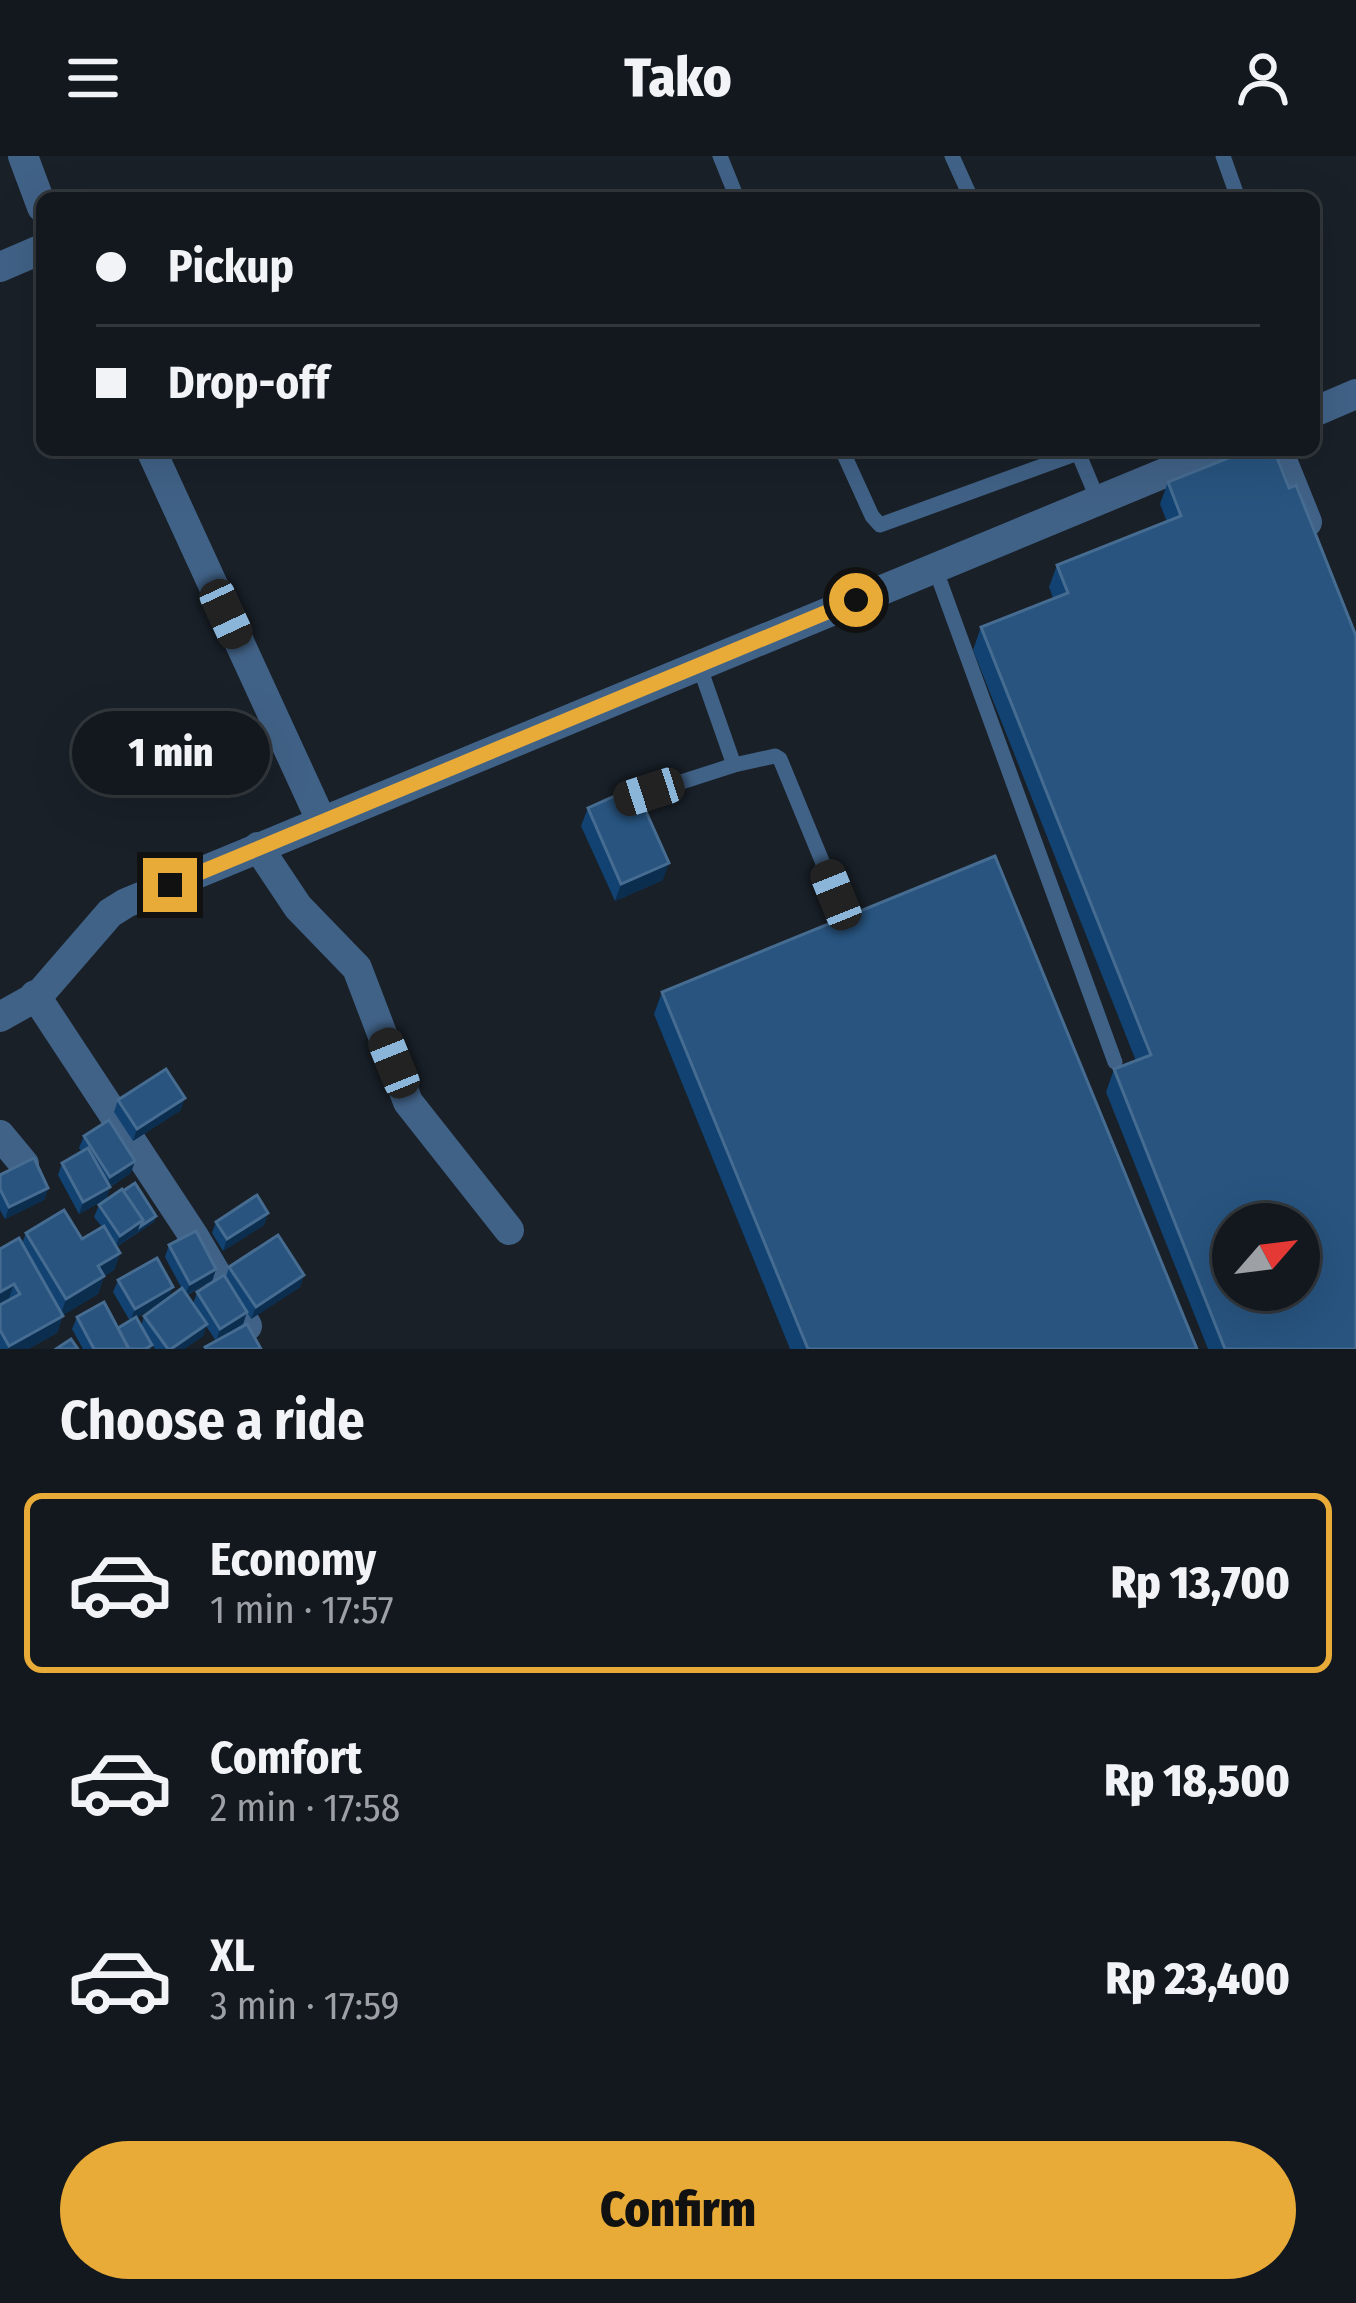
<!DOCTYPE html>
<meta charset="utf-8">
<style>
:root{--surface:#13181e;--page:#20252b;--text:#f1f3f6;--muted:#9da0a4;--line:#32373c;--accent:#e9ab38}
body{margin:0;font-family:"Fira Sans Condensed",sans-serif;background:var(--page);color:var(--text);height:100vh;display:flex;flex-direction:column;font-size:45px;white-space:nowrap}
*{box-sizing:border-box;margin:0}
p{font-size:39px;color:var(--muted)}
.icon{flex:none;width:66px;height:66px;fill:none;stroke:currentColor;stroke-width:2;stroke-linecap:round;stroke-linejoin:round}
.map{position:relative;height:1193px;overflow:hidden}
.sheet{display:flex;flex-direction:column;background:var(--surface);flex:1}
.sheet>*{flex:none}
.banner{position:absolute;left:36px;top:36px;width:1284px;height:264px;border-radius:18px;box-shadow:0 12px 48px #0002,0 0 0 3px var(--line);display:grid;align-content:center;height:264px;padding:0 60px;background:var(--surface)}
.needle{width:78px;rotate:62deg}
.buttons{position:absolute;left:1212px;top:1047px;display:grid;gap:24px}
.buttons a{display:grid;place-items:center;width:108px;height:108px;border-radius:50%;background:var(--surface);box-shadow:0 12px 48px #0002,0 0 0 3px var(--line);font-size:60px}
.end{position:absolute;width:54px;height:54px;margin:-27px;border:15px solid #e9ab38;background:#111;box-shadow:0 0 0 6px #111}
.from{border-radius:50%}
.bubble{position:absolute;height:84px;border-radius:42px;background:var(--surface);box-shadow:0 12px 48px #0002,0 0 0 3px var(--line);font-size:39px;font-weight:800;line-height:84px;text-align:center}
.car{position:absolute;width:36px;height:72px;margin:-36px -18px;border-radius:15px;box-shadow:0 0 9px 3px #0007;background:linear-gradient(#222 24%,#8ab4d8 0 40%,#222 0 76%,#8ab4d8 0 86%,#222 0)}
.banner b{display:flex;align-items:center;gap:42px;height:114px;font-size:45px}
.banner b+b{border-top:3px solid var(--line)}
.banner i{width:30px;height:30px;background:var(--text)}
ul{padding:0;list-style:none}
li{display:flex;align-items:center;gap:36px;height:180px;margin:0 24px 18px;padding:0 36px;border:6px solid transparent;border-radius:18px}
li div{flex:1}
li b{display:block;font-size:45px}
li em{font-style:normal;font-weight:800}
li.on{border-color:var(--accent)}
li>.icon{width:108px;height:108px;stroke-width:1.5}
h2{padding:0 60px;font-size:54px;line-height:144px}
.primary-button{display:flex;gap:24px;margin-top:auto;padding:24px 60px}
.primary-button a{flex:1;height:138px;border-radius:72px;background:var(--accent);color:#111;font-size:48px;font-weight:800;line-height:138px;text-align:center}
header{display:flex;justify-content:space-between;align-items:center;height:156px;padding:0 60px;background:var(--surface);font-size:54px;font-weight:800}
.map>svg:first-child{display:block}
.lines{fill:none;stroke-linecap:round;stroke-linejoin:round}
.lane{stroke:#416287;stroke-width:15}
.street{stroke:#416287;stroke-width:30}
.wall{fill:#114271;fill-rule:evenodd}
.shaded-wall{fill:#0b2d4e}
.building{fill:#28547f;stroke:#466c91;stroke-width:3;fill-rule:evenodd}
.route{stroke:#e9ab38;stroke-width:15}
</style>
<header><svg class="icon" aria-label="menu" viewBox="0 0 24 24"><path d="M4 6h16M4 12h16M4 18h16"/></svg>Tako<svg class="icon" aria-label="person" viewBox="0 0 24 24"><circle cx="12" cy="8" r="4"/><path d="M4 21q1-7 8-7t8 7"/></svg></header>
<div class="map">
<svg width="1356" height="1193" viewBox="0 0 1356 1193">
<rect width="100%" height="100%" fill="#192028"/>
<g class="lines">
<g class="lane">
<path d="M720 0 737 42"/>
<path d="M952 0 971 42"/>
<path d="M1223 0 1238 42"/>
<path d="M842 294 872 360 880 369 1078 297"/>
<path d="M1077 294 1098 344"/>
<path d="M935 412 1115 906"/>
<path d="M699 509 734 609"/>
<path d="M619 646 734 609 775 600 780 603 836 739"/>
</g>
<g class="street">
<path d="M23 0 42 51"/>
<path d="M0 111 42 93"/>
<path d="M1314 256 1356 238"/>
<path d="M151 294 321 664"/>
<path d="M1278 294 1307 366"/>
<path d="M258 691 298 751 357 812 408 946 509 1074"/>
<path d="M35 839 193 1079 247 1170"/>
<path d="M0 861 39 839 110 757 126 747 1220 294"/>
<path d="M0 979 24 1008"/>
</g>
</g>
<g class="wall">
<path d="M1248 294 1356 1193H1208L1106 936 1114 913 1136 905 973 494 981 471 1053 442 1049 431 1057 409 1167 366 1160 348 1168 326Z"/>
<path d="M588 652 663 724 615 745 581 670Z"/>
<path d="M662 836 1197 1193H790L654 858Z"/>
<path d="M118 944 181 954 133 985 114 956Z"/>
<path d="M84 980 131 1017 110 1031 106 1043 79 1058 58 1019 62 1007 82 996 79 992Z"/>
<path d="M0 1019 48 1032 44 1044 5 1063 0 1054Z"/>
<path d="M99 1049 156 1060 154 1066 116 1091 120 1097 114 1114 104 1120 98 1138 63 1159 57 1177 28 1193H0V1093L22 1087 26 1077 82 1083 102 1071 94 1061Z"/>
<path d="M268 1057 264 1069 223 1095 212 1077 216 1066Z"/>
<path d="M169 1089 216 1113 212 1125 187 1139 193 1148 197 1136 226 1121 229 1111 304 1119 300 1131 251 1163 247 1156 243 1168 216 1185 206 1170 203 1180 184 1193H155L149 1184 151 1193H83L72 1173 77 1161 118 1172 130 1165 113 1136 118 1124 169 1142 182 1133 165 1101ZM165 1144 144 1160 141 1170 136 1162Z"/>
</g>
<g class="shaded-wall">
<path d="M669 707 663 724 615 745 621 728Z"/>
<path d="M185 942 181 954 133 985 137 973Z"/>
<path d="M135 1005 131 1017 106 1033 110 1021Z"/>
<path d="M110 1031 106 1043 79 1058 83 1046Z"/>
<path d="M48 1032 44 1044 5 1063 9 1051Z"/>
<path d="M268 1057 264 1069 223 1095 227 1083Z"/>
<path d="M156 1060 154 1066 139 1076 141 1070Z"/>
<path d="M143 1064 138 1076 115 1091 120 1080Z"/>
<path d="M120 1097 114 1114 92 1127 98 1110Z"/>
<path d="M216 1113 212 1125 185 1139 190 1128Z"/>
<path d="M304 1119 300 1131 251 1163 256 1151Z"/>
<path d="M104 1120 98 1138 60 1161 66 1143Z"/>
<path d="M14 1128 8 1145 0 1150V1136Z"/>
<path d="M173 1131 169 1142 130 1165 135 1153Z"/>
<path d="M247 1156 243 1168 216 1185 220 1173Z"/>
<path d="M63 1160 57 1177 28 1193H8L9 1190Z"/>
<path d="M207 1168 203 1180 184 1193H171Z"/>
</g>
<g class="building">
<path d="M1248 294H1274L1289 332 1296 329 1356 480V1193H1225L1114 913 1151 899 981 471 1068 437 1057 409 1181 360 1168 326ZM1233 1068H1299V1134H1233Z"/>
<path d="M635 631 669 707 621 728 588 652Z"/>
<path d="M995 700 1197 1193H808L662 836Z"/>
<path d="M166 913 185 942 137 973 118 944Z"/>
<path d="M109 964 135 1005 110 1021 84 980Z"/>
<path d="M88 992 110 1031 83 1046 62 1007Z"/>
<path d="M34 1002 48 1032 9 1051 0 1033V1019Z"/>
<path d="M135 1027 156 1060 141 1070 143 1064 123 1035Z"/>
<path d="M122 1033 143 1064 120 1080 99 1049Z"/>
<path d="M257 1039 268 1057 227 1083 216 1066Z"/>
<path d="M64 1054 82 1083 104 1070 120 1097 98 1110 104 1120 66 1143 26 1077Z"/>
<path d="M196 1075 216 1113 190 1128 169 1089Z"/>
<path d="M278 1079 304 1119 256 1151 229 1111Z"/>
<path d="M19 1082 63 1160 9 1190 0 1174V1149L20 1138 14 1128 0 1136V1093Z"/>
<path d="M157 1102 173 1131 135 1153 118 1124Z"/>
<path d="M224 1119 247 1156 220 1173 197 1136Z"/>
<path d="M182 1132 207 1168 171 1193H168L144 1160Z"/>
<path d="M104 1146 129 1193H94L77 1161Z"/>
<path d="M136 1161 152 1189 145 1193H129L118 1172Z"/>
<path d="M247 1168 261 1193H206L205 1191Z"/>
<path d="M71 1183 78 1193H56Z"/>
</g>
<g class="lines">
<path class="route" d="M170 729 856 444"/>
</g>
</svg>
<div class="buttons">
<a><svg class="needle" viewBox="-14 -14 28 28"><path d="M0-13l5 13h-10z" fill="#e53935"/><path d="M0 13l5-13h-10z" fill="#9da0a4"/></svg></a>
</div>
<i class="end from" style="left:856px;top:444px"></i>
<i class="end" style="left:170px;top:729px"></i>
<div class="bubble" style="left:72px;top:555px;width:198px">1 min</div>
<i class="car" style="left:226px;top:458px;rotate:155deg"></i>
<i class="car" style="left:649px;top:636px;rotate:252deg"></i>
<i class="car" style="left:836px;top:739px;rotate:338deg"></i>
<i class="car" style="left:394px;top:907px;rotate:338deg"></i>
<div class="banner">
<b><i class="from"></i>Pickup</b>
<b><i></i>Drop-off</b>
</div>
</div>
<section class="sheet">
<h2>Choose a ride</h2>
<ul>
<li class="on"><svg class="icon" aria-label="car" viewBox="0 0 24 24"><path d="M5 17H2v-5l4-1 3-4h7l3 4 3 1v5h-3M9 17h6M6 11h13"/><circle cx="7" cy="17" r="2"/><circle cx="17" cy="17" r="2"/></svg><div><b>Economy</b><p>1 min · 17:57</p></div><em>Rp 13,700</em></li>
<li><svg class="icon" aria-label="car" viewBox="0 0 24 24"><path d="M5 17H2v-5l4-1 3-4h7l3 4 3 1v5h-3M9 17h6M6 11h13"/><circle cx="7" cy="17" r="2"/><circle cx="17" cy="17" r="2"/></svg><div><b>Comfort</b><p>2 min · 17:58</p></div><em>Rp 18,500</em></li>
<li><svg class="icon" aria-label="car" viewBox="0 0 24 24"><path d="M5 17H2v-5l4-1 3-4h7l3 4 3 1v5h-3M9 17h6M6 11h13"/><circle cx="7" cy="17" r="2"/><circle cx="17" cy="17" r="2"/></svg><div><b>XL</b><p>3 min · 17:59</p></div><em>Rp 23,400</em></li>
</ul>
<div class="primary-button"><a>Confirm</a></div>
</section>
